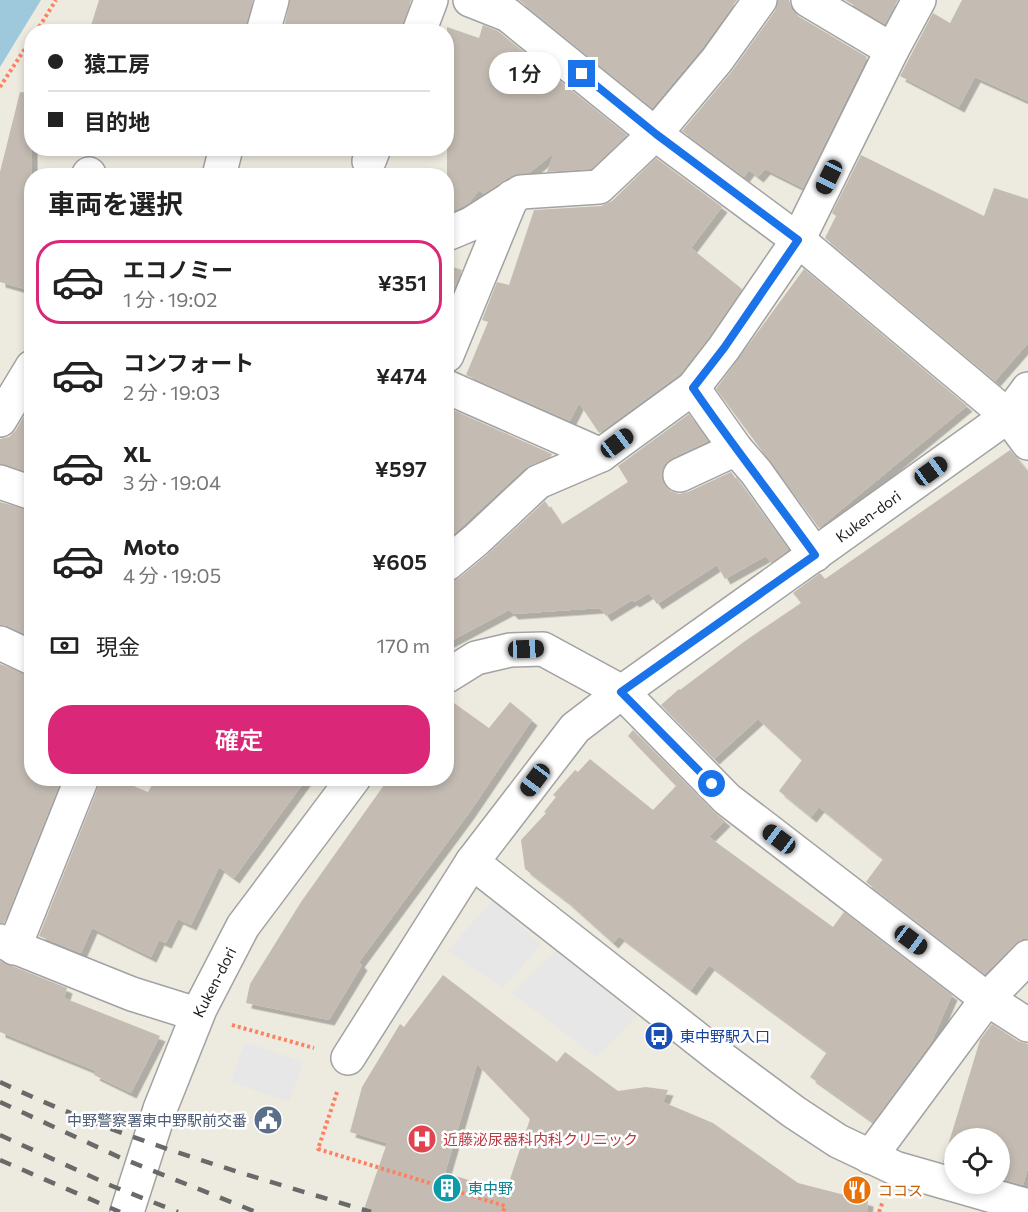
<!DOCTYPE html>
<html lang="ja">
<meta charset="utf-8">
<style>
:root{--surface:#fff;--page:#f2f2f2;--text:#222;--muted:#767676;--line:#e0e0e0;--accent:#db2777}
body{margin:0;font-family:Commissioner,"Noto Sans JP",sans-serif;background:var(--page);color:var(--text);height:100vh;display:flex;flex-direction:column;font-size:22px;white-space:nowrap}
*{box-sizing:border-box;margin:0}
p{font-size:20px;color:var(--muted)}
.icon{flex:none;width:33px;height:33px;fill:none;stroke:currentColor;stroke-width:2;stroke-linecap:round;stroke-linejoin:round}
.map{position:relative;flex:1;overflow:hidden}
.side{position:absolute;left:24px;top:168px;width:430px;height:618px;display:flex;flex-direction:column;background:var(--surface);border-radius:24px;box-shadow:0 3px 9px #0003}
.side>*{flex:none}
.top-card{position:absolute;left:24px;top:24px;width:430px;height:132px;border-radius:24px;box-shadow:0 3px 9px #0003;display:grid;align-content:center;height:132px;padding:0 24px;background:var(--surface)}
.fabs{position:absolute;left:944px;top:1128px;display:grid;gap:12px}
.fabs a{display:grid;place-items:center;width:66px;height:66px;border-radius:50%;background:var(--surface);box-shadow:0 3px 9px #0003;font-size:30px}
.end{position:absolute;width:27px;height:27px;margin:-14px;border:8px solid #1a73e8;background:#fff;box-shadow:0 0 0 3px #fff}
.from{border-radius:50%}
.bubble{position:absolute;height:42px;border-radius:21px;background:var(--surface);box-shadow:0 3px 9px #0003;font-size:20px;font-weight:600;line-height:42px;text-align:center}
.car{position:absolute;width:18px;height:36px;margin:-18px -9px;border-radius:8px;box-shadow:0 0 4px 2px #0007;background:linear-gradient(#222 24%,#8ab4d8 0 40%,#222 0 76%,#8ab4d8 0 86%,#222 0)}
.top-card b{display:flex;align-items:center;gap:21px;height:57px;font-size:22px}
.top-card b+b{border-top:2px solid var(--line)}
.top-card i{width:15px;height:15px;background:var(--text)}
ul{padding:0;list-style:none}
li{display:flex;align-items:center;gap:18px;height:84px;margin:0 12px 9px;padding:0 12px;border:3px solid transparent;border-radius:24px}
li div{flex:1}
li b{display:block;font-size:22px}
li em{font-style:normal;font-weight:600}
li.current{border-color:var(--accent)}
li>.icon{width:54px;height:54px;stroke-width:1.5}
h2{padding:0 24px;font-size:27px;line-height:72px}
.pay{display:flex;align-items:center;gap:15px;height:66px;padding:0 24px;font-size:22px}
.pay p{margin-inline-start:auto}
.primary-button{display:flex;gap:12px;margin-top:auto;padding:12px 24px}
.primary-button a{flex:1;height:69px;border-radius:24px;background:var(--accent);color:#fff;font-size:24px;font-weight:600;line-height:69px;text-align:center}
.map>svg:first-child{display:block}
.parking{fill:#e7e7e7}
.water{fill:#9ec8dc}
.building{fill:#c4bcb3;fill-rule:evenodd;filter:url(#shadow)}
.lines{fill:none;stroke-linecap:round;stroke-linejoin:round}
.minor-casing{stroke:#a2a2a2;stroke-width:36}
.path{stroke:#fd8160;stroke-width:4;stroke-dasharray:3 3;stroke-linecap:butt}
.minor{stroke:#fff;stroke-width:33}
.rail{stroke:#696969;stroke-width:4.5;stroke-dasharray:12 12;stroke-linecap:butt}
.route{stroke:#1a73e8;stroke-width:8}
.labels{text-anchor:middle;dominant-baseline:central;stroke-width:5;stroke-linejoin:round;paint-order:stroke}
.street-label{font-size:15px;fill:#1b1b1b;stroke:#fff}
.transit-label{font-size:15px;fill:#164399;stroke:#fff;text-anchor:start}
.service-label{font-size:15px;fill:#4e5e75;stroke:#fff;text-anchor:end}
.health-label{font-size:15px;fill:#be3a42;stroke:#fff;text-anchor:start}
.culture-label{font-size:15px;fill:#0d838f;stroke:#fff;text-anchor:start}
.food-label{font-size:15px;fill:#c56008;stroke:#fff;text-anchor:start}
</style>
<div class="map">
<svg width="1028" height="1212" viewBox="0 0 1028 1212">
<defs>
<filter id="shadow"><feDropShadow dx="5.5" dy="5.5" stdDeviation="0" flood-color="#0004"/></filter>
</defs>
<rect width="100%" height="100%" fill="#edeadf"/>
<g class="parking">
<path d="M493 900 541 945 503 988 447 951Z"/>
<path d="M555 951 637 1016 596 1057 512 993Z"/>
<path d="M245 1042 303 1062 289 1102 231 1082Z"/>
</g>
<path class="water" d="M0 0H41L0 67Z"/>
<g class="building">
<path d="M99 0H253L245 32H89Z"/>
<path d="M290 0H411L401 32H283Z"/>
<path d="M519 0H737L702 48 652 108Z"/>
<path d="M778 0H789L792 10 798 16 867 57 803 188 765 169 758 177 749 170 744 177 682 131 732 71 775 11Z"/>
<path d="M845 0H898L885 24Z"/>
<path d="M962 0H1028V101L975 77 959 107 900 76 933 13 950 23Z"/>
<path d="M483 25 498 31 627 135 591 169 547 172 554 153 529 173 511 176 483 194 479 190 469 203 447 214V27L479 38Z"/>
<path d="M20 92 32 93V291L0 282V172Z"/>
<path d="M861 155 984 216 994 188 1028 199V343L995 381 825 238 836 216 832 213Z"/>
<path d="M656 158 722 207 691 248 742 289 709 337 680 374 599 433 579 403 570 421 466 375 488 322 482 320 497 282 509 285 534 210 601 206 612 201Z"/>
<path d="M447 265 462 270 447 306Z"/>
<path d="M804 269 967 406 819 528 716 389Z"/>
<path d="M28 409 32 410V473L0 464V439L9 437 16 430Z"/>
<path d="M451 409 552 454 551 456 525 468 447 540V420Z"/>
<path d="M689 414 708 441 672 458 665 464 661 474 663 483 670 491 679 494 688 492 731 472 788 550 771 563 766 556 725 579 717 565 657 604 649 593 634 602 632 600 606 616 600 608 513 614 509 610 447 643V582L459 578 488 554 545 501 561 525 628 482 618 466Z"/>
<path d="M1010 450 1028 472V939H1022L1015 944 985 974 866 882 883 859 819 807 811 817 779 791 802 760 758 719 714 759 661 705 679 689 680 690 745 641 801 603 793 593 820 573 825 579Z"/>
<path d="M0 502 32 511V637L8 626 0 625Z"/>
<path d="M0 664 32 676V778H62L4 923H0Z"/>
<path d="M447 698 489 728 510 702 532 720 469 813 359 962 362 965 329 1020 246 1003 250 984 301 902 389 778H447Z"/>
<path d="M633 730 714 812 725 821 709 837 833 927 844 912 952 995 932 1041 873 1122 810 1077 827 1052 709 965 691 990 619 936 613 943 565 900 525 869 521 840 546 813 544 812 556 797 553 795 575 770 578 772 590 759 653 810 676 786 628 736Z"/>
<path d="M100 778H114L148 792 156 778H307L234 878 219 867 191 925 178 919 166 943 159 940 151 957 92 928 81 953 39 936 99 785Z"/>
<path d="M0 961 67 988 64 998 160 1036 131 1093 94 1075 96 1071 0 1032Z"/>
<path d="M443 975 557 1062 565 1052 618 1091 646 1087 668 1090 663 1102 713 1123 798 1183 868 1201 867 1212H363L387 1143 350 1132 362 1087 400 1024 404 1027ZM477 1064 530 1119 506 1191 445 1173Z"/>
<path d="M992 1024 1018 1041 1028 1044V1168L1023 1185 999 1178V1138H954V1165L943 1162 980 1040Z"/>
</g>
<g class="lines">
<g class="minor-casing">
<g id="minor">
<path d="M470 0 508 15 655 134 798 240 1008 416 1028 443"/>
<path d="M808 0 892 50"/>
<path d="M263 32 272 0"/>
<path d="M419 32 431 0"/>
<path d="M369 161 374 148"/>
<path d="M88 176 89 174"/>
<path d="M219 176 226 148"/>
<path d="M447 234 471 224 521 192 599 187 655 134 717 60 760 0"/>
<path d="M447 355 512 197"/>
<path d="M447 387 601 455"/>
<path d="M693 388 736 449"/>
<path d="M0 420 32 367"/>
<path d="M680 475 736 449 756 472 815 555"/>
<path d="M0 482 32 493"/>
<path d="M447 564 476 540 538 482 601 455 693 388 724 348 798 240 892 50 919 0"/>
<path d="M0 643 32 658"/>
<path d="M447 676 476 658 510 650 543 649 622 692 727 799 987 999 1028 1025"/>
<path d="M472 862 724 1060 794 1112 838 1141 895 1168 1028 1206"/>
<path d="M0 941 132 994 196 1014"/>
<path d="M14 948 82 778"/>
<path d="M348 1058 472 862 575 728 622 692 1008 416 1028 389"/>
<path d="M870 1157 987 999 1028 957"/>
<path d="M127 1212 160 1109 200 1009 243 926 354 778"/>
</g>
</g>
<g class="path">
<path d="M36 32 56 0"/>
<path d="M0 87 32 38"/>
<path d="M232 1025 314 1048"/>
<path d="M337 1092 318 1149 505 1206 503 1212"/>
<path d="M879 1212 883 1201"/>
</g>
<use href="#minor" class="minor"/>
<g class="rail">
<path d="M0 1082C119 1139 245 1174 371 1212"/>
<path d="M0 1102 121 1158 256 1212"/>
<path d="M0 1135 112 1186 178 1212"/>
<path d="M0 1160 120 1212"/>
</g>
</g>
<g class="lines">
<path class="route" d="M582 74 656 134 798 240 724 348 693 388C732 445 775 499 815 555L621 692 712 784"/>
</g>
<defs>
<g id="bus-disc" transform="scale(1.5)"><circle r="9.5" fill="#1a4fb4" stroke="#fff"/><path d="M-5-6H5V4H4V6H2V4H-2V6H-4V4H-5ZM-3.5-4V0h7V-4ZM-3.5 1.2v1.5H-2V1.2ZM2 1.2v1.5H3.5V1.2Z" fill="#fff"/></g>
<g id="civic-disc" transform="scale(1.5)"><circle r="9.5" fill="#5c6f8a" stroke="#fff"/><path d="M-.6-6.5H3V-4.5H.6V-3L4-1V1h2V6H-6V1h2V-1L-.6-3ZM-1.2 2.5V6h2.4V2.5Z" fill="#fff"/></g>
<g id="hospital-disc" transform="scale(1.5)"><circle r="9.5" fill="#e0444e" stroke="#fff"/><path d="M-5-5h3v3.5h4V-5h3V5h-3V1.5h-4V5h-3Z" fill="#fff"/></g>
<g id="building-disc" transform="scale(1.5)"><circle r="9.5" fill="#0f9aa8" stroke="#fff"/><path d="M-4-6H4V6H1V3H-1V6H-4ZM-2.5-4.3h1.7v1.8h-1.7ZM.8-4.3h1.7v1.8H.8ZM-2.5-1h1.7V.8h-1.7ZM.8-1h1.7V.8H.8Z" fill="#fff"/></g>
<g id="restaurant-disc" transform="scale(1.5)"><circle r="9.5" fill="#e8710a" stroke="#fff"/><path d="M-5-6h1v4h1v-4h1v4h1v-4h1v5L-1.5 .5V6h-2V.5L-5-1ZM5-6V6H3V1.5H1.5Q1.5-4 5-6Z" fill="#fff"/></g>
</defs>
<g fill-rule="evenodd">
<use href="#bus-disc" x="659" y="1036"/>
<use href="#civic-disc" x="268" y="1120"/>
<use href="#hospital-disc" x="422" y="1139"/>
<use href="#building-disc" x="447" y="1188"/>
<use href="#restaurant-disc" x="857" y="1190"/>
</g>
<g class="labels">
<g class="street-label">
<text transform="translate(868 516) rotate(-36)">Kuken-dori</text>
<text transform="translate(214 982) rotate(-63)">Kuken-dori</text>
</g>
<g class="transit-label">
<text x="680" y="1036">東中野駅入口</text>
</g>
<g class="service-label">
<text x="247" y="1120">中野警察署東中野駅前交番</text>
</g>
<g class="health-label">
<text x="443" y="1139">近藤泌尿器科内科クリニック</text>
</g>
<g class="culture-label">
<text x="468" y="1188">東中野</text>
</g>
<g class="food-label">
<text x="878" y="1190">ココス</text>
</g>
</g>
</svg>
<div class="fabs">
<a><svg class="icon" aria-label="locate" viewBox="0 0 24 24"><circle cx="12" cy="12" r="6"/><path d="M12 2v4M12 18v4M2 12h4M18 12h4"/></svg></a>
</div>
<i class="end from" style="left:712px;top:784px"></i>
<i class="end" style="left:582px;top:74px"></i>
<div class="bubble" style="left:489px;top:52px;width:72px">1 分</div>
<i class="car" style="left:829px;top:177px;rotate:206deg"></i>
<i class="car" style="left:617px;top:443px;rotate:53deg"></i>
<i class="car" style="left:931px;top:471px;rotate:54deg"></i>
<i class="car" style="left:526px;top:649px;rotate:88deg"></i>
<i class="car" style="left:535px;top:780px;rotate:217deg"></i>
<i class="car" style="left:779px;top:839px;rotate:307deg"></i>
<i class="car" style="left:911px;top:940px;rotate:127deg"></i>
<div class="top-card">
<b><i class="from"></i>猿工房</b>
<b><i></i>目的地</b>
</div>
<section class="side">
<h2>車両を選択</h2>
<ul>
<li class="current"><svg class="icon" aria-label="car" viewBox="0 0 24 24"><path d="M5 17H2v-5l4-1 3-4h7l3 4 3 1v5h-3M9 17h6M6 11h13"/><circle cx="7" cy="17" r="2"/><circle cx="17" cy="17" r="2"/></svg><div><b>エコノミー</b><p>1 分 · 19:02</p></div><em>¥351</em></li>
<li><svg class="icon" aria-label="car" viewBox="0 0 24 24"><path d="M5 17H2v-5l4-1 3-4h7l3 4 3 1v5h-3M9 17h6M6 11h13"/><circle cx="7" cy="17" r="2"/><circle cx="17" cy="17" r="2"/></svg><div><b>コンフォート</b><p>2 分 · 19:03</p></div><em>¥474</em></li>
<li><svg class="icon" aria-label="car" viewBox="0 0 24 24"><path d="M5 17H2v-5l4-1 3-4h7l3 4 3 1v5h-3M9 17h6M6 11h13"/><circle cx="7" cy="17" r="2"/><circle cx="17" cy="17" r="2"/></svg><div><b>XL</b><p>3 分 · 19:04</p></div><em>¥597</em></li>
<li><svg class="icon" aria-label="car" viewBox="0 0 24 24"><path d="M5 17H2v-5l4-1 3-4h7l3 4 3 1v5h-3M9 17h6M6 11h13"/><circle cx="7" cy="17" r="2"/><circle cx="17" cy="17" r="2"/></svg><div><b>Moto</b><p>4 分 · 19:05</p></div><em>¥605</em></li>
</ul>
<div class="pay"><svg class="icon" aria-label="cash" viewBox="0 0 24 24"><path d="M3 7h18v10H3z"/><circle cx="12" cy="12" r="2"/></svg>現金<p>170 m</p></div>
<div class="primary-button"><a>確定</a></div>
</section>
</div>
